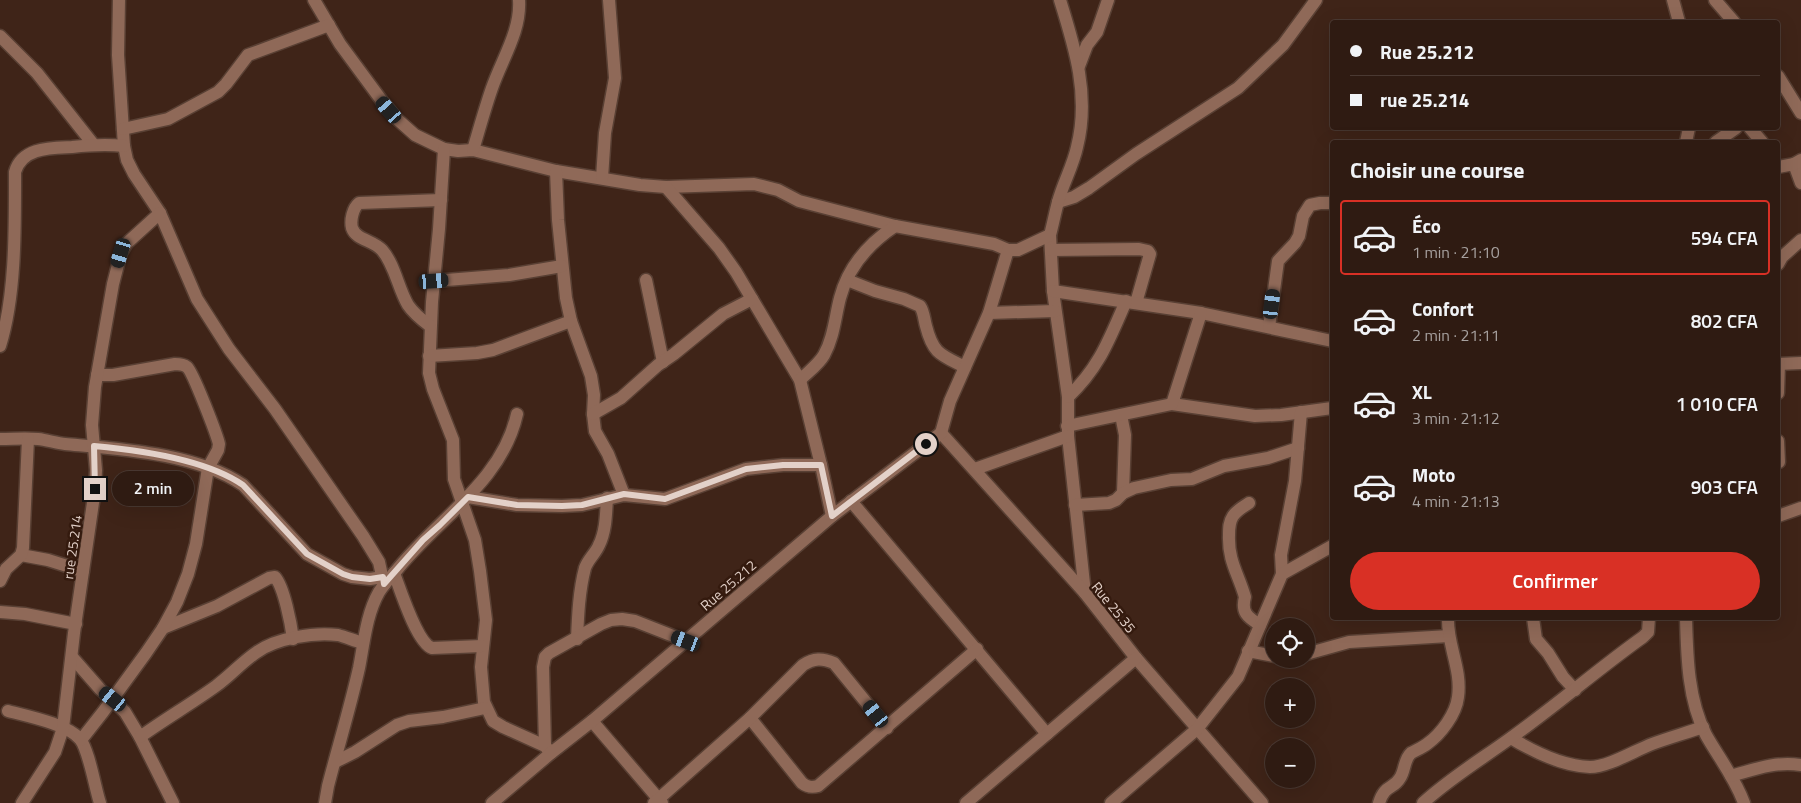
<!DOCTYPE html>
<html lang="fr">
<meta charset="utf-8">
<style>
:root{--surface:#2f1b12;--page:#3b2820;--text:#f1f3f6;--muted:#a7a19f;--line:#4a3932;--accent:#d93025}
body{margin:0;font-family:"Titillium Web",sans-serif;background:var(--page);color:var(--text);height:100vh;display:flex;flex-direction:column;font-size:19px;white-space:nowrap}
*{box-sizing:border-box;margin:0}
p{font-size:16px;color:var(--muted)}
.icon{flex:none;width:28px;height:28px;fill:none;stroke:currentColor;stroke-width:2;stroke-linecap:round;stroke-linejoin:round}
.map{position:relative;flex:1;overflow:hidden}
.details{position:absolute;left:1330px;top:140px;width:450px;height:480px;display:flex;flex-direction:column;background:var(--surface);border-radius:5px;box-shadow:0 5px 20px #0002,0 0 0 1px var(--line)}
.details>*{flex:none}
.guide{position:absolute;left:1330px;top:20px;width:450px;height:110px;border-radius:5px;box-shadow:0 5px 20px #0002,0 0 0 1px var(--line);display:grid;align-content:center;height:110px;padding:0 20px;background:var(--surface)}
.controls{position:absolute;left:1265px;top:618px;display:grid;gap:10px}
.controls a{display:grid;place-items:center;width:50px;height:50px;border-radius:50%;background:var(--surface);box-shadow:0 5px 20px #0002,0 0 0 1px var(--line);font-size:25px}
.end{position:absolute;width:22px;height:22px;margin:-11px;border:6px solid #e3d1c9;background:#111;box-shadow:0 0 0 2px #111}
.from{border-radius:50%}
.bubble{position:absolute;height:35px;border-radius:18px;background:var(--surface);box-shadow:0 5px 20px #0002,0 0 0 1px var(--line);font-size:16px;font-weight:600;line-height:35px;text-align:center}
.car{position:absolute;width:15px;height:30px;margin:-15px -8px;border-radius:6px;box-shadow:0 0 4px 1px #0007;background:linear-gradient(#222 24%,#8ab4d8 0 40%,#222 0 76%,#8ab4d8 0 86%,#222 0)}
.guide b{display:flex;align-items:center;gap:18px;height:48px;font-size:19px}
.guide b+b{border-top:1px solid var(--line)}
.guide i{width:12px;height:12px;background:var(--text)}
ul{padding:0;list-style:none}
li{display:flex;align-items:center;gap:15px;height:75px;margin:0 10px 8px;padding:0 10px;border:2px solid transparent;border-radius:5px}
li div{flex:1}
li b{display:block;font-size:19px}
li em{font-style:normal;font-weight:600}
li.on{border-color:var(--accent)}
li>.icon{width:45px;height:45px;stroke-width:1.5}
h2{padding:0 20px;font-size:22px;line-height:60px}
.action{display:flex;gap:10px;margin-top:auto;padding:10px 20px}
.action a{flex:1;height:58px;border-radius:30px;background:var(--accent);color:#fff;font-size:20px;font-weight:600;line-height:58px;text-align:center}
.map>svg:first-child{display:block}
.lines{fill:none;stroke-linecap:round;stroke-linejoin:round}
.minor-casing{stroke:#594034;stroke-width:15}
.minor{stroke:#8f6958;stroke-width:12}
.route{stroke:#e3d1c9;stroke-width:6}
.labels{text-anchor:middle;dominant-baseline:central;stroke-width:5;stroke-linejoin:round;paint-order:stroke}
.street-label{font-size:14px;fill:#e3d1c9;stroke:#341a0e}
</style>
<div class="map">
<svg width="1801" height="803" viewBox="0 0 1801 803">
<rect width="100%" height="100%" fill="#3f2418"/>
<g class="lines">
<g class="minor-casing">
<g id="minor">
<path d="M119 0 118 55 124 146 127 160 134 174 160 213 197 299 229 349 275 409 363 536 379 562 384 585"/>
<path d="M314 0 340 44 382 101 397 119 415 135 444 149 458 151 473 150 556 171 640 185 666 187 754 184 778 190 799 201 895 226 994 244 1008 250"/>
<path d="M1673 0 1679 22"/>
<path d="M1715 0 1734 22"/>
<path d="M0 36 37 73 93 144"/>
<path d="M1079 66 1087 45 1097 32 1108 0"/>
<path d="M1778 76 1801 113"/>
<path d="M1750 128 1762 142"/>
<path d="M123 129 168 119 218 92 226 84 248 55 329 25"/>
<path d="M1686 142 1689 128"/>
<path d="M1716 142 1736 128"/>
<path d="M444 149 439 229 432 302 429 373 433 389 453 440 454 479 475 540 480 571 486 620 481 667 484 702 493 721 503 727 545 746 551 753"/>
<path d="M473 150C479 130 485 108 492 88 502 59 521 31 519 0"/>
<path d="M1794 164 1801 183"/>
<path d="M1778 167 1794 164 1801 160"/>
<path d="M556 171 558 220 566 298 571 321 591 376 594 395 593 414 595 431 608 454 624 495"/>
<path d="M602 178 605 133 615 78 609 0"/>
<path d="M666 187 719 248 736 272 800 380 821 465 832 516"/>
<path d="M1058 202 1074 197 1089 188 1136 154 1238 88 1283 45 1316 0"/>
<path d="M1050 235 1053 291 1068 397V436L1085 593"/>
<path d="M1051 250 1139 249 1148 251 1150 254 1136 303"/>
<path d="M1778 264 1782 257 1801 240"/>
<path d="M646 280 663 362"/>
<path d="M847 280 875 291 904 299 920 306C924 312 924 319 926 326 933 354 941 355 965 367"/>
<path d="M434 281 509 275 562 266"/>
<path d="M1053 291 1201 313 1332 341"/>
<path d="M989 313 1055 311"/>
<path d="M430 326C422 320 414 314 408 305 398 288 395 265 382 250 373 240 356 240 352 228 350 220 353 208 359 203L441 200"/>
<path d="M1269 327 1278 261 1295 243 1299 236 1303 216 1310 205 1320 203H1332"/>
<path d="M0 346C16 295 15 226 15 172 22 147 51 148 72 147 90 145 106 144 124 146"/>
<path d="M429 356 477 353 493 350 571 321"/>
<path d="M1778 364 1801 363"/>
<path d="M800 380C808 372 819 364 824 355 834 337 835 317 840 298 848 267 868 244 895 226"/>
<path d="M1778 393 1779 364"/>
<path d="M1068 397C1099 368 1109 340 1126 301"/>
<path d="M1172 404 1255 416 1281 415 1332 408"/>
<path d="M593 414 621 398 658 365 674 354 723 314 752 299"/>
<path d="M1121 415 1125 435 1123 493"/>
<path d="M1067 426 1172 404 1201 313"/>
<path d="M941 433 1085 593 1136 658 1262 803"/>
<path d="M941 433 950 401 989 313 1008 250H1018L1050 235C1053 224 1055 213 1058 202 1063 183 1073 166 1077 147 1090 96 1075 48 1060 0"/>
<path d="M0 439C13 439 26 438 38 439 47 440 56 443 65 444 120 449 196 453 243 485L307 554 343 574 352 577 370 579 383 577"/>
<path d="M1778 441 1779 462"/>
<path d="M975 469 1068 436"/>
<path d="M468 497 517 505 562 506 582 505 624 495 665 499 746 469 783 465H821"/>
<path d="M851 501 1047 734"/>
<path d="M1249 503C1243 507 1237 510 1233 516 1229 522 1229 528 1229 535 1228 561 1238 573 1245 597 1241 612 1247 617 1260 625"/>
<path d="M1075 505 1109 503 1116 500 1123 493 1134 488 1171 480 1192 479 1224 466 1268 458 1298 448"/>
<path d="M1778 516 1801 508"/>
<path d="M21 555 48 560 83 571"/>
<path d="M394 573C400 589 417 643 432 648L482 646"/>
<path d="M1282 574 1281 555 1295 481 1301 412"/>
<path d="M0 581 6 569 21 555 23 548 28 439"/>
<path d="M0 612 25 614 76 624"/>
<path d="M1533 618 1536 639 1548 653 1563 677 1575 690"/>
<path d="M1686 618C1687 657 1688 700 1706 735 1719 758 1735 778 1744 803"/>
<path d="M163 628 217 606 269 578 275 577C284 587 291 624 293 639"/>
<path d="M577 639C578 615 579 591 585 568 588 559 596 553 599 545 606 531 606 514 607 498"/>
<path d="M1248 651 1274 656"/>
<path d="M1306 654 1349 642 1449 636"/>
<path d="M72 657 100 689 125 712 140 737 173 803"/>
<path d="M8 711C27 716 67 724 80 739 89 750 95 788 100 803"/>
<path d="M750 718 802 783C807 787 811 788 818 786L977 649"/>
<path d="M592 721 662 803"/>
<path d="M140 737C165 719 191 704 216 686 231 675 242 662 257 652 277 638 314 632 338 635 346 637 355 641 363 643"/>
<path d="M1511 738C1534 752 1563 766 1590 767 1608 767 1634 751 1652 744 1668 738 1686 733 1703 727"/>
<path d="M81 740 103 712 146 653 163 628 177 602 188 574 196 544 208 468 218 450 219 444C217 435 193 372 187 367 183 364 179 364 175 364L113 375H97"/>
<path d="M545 746 543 667 545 657 549 653 601 624 611 620 622 619 635 621 686 641"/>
<path d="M335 762 355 752 397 725 409 721 443 717 485 708"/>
<path d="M1731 776C1755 769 1776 761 1801 765"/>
<path d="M22 803 55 752 63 728 74 633 95 489 96 470 92 425 95 387 113 284 121 253 127 243 160 213"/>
<path d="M325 803 328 786C338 747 350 708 359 668 364 643 366 615 379 592 384 584 390 578 396 571 437 519 502 482 517 414"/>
<path d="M492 803 551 753 592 721 832 516 941 433"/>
<path d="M654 803 750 718 803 665C814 658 822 658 834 663L887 728"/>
<path d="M966 803 1136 658"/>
<path d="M1111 803 1197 729 1238 677 1282 574 1332 546"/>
<path d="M1379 803C1385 784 1393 790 1400 778 1405 771 1404 759 1411 753 1416 750 1422 748 1427 744 1441 734 1456 714 1458 697 1462 669 1447 645 1448 618"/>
<path d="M1423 803C1450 778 1482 759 1512 737 1557 705 1598 669 1643 637L1648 632 1649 618"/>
</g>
</g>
<use href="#minor" class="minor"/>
</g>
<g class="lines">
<path class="route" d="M95 489 94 446C139 450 205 459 243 485L307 554 343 574 352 577 370 579 383 577 384 584 423 540 440 525 468 497 517 505 562 506 582 505 624 494 665 499 746 469 783 465H821L832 516 926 444"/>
</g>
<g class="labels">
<g class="street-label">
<text transform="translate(72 547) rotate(-82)">rue 25.214</text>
<text transform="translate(728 585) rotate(-41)">Rue 25.212</text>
<text transform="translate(1114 607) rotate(51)">Rue 25.35</text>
</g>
</g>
</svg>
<div class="controls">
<a><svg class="icon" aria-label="locate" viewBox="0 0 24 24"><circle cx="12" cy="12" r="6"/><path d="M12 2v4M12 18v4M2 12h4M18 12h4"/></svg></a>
<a>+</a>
<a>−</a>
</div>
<i class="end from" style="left:926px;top:444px"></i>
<i class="end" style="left:95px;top:489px"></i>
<div class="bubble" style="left:112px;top:471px;width:82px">2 min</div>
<i class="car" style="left:389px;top:110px;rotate:319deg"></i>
<i class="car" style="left:121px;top:253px;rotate:197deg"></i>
<i class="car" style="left:434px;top:281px;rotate:86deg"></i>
<i class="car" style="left:1272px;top:304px;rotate:7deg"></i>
<i class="car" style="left:686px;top:641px;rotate:291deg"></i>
<i class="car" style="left:113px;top:699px;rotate:309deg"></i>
<i class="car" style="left:876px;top:714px;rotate:321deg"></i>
<div class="guide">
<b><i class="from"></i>Rue 25.212</b>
<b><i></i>rue 25.214</b>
</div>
<section class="details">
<h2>Choisir une course</h2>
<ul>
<li class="on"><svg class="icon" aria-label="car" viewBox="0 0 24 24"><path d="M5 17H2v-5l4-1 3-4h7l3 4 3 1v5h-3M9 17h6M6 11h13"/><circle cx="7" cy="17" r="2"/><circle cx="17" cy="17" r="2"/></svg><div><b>Éco</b><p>1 min · 21:10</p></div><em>594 CFA</em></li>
<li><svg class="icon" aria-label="car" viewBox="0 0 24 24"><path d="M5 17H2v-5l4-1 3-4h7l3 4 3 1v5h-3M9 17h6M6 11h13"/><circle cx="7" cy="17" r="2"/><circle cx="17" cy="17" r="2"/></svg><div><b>Confort</b><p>2 min · 21:11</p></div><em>802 CFA</em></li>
<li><svg class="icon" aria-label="car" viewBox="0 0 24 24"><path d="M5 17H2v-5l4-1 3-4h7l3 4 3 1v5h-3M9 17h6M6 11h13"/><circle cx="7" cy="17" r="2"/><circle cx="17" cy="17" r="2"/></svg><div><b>XL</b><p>3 min · 21:12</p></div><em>1 010 CFA</em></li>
<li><svg class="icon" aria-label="car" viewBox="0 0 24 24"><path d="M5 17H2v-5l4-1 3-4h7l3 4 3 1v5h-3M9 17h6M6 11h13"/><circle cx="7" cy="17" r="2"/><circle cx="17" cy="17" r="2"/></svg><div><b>Moto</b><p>4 min · 21:13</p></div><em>903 CFA</em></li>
</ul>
<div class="action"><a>Confirmer</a></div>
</section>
</div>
